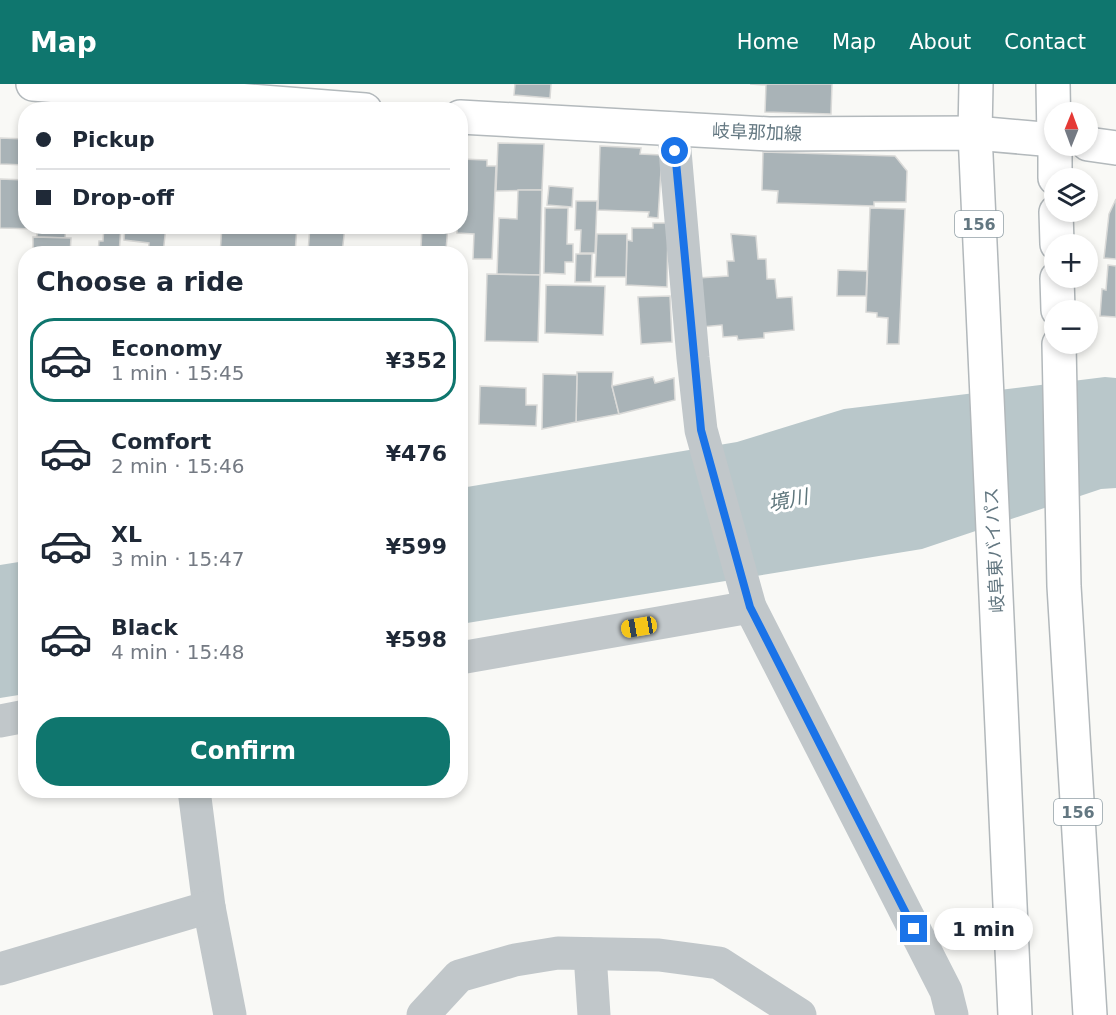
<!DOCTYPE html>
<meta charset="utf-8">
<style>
:root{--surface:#fff;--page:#f2f2f3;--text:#1f2937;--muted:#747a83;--line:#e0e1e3;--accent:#0f766e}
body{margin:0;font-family:"DejaVu Sans","Noto Sans JP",sans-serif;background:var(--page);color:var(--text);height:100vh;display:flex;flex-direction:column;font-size:22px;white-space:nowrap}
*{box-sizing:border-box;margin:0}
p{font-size:20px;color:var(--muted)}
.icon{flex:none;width:33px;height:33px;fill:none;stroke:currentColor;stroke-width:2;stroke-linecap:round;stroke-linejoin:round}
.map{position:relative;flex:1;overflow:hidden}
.details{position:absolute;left:18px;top:162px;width:450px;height:552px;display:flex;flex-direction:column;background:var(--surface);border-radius:24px;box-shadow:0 3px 9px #0003}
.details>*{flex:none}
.guide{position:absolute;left:18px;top:18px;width:450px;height:132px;border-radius:24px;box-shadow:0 3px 9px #0003;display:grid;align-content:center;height:132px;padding:0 18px;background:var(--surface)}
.needle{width:39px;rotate:1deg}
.controls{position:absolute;left:1044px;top:18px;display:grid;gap:12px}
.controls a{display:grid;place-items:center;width:54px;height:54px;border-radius:50%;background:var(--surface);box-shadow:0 3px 9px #0003;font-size:30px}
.end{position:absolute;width:27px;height:27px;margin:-14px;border:8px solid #1a73e8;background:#fff;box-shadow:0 0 0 3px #fff}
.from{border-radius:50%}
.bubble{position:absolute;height:42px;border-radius:21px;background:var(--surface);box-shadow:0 3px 9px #0003;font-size:20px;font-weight:600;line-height:42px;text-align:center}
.car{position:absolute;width:18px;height:36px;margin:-18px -9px;border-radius:8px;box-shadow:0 0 4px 2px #0007;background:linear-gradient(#f5c518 24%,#345 0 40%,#f5c518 0 76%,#345 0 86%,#f5c518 0)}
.guide b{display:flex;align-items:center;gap:21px;height:57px;font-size:22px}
.guide b+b{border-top:2px solid var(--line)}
.guide i{width:15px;height:15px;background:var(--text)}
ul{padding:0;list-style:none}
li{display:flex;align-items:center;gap:18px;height:84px;margin:0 12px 9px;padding:0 6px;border:3px solid transparent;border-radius:24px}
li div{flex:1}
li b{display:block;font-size:22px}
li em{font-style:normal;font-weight:600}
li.selected{border-color:var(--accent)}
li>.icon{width:54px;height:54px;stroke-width:1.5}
h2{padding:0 18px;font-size:27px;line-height:72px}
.action{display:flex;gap:12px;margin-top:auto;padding:12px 18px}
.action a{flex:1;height:69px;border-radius:24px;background:var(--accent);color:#fff;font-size:24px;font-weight:600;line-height:69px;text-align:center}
header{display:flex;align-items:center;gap:36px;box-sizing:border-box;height:84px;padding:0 30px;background:var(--accent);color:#fff}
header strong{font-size:28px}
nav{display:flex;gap:33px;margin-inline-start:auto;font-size:21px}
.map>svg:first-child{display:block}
.water{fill:#b9c7ca}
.building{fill:#a9b3b7;stroke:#dadad8;stroke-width:1.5}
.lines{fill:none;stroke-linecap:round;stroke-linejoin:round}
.major-casing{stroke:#b3b9bc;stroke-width:36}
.highway-casing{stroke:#b2b8bb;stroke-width:36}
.minor{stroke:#c1c7ca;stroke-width:33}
.major{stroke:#fff;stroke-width:33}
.highway{stroke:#fff;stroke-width:33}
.route{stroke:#1a73e8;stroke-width:8}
.labels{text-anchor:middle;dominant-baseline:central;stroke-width:6;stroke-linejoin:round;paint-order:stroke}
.shield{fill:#fff;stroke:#92a0a7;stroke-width:1.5}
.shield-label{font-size:16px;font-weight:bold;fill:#637781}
.street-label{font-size:18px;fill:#637781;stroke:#fff}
.water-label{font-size:20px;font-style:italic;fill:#5e767c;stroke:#fff}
</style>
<header>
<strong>Map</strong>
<nav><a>Home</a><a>Map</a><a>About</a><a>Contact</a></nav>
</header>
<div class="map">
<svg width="1116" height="931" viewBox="0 0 1116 931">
<rect width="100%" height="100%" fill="#f9f9f6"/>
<g class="water">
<path d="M1105 293 1116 294V404L1101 405 922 465 461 540V404L737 358 844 325Z"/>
<path d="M25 477V610L0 614V481Z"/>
</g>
<g class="building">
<path d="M515 0H551L550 14 514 11Z"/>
<path d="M750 0H832L831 30 765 28 766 1Z"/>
<path d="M44 10 81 13 80 26H44Z"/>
<path d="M0 54 26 55V81L0 80Z"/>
<path d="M498 59 544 60 542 106 496 107Z"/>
<path d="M600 62 641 64 640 70 662 71 658 134 648 133 649 128 598 126Z"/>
<path d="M763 68 895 72 907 87 906 118H874V122L777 119 778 107 762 106Z"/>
<path d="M460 75 487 76V82H496L492 175H473L474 150 457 149V142H460Z"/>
<path d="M0 95 26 96V142H66L65 154 37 153V145L0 144Z"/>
<path d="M549 102 573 104 572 123 547 121Z"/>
<path d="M518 106H542L540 191 497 190 499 134 517 135Z"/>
<path d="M1116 115V175L1104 174 1109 130Z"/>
<path d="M576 117H597L595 169H580L581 146H575Z"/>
<path d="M545 124H568L567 160H573V178H565V190L544 189Z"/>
<path d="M870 124 905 125 899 260H887L888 234 877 233V229L866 228Z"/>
<path d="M653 139H668L667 203 626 201 627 156 632 157V144H653Z"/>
<path d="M104 142H121L119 170 98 169 99 157H103Z"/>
<path d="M125 142H166L163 170H148L149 159 124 156Z"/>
<path d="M222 142H297L295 170H220Z"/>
<path d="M310 142H345L342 170 308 168Z"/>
<path d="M422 142H448L446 166 421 164Z"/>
<path d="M597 150H627L626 193H595Z"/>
<path d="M731 150 756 152 758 175H766L767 195H775L777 214 792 213 794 246 764 249V254L738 256 737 252 723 253 722 241 701 243 698 194 728 192 727 177H734Z"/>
<path d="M33 153 71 154 70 170H33Z"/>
<path d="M576 170H592L591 198H575Z"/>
<path d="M1108 181 1116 182V233L1100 232 1102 205 1106 206Z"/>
<path d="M838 186 867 187 866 212H837Z"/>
<path d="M487 190 540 191 538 258 485 257Z"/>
<path d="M546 201 605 202 603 251 545 249Z"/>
<path d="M670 212 672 258 641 260 638 213Z"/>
<path d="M577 288H613L612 302 619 330 576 338Z"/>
<path d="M543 290 577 291 576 338 542 345Z"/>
<path d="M653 293 655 299 674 294 675 316 619 330 612 302Z"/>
<path d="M480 302 526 304V321H537L536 342 479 340Z"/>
</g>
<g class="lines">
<g class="major-casing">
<g id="major">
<path d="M33 0 365 26"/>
<path d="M460 33 769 50 975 49 1054 56"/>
<path d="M1088 60 1116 64"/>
</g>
</g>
<g class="highway-casing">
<g id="highway">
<path d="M976 0 975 49 1015 931"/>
<path d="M1053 0 1054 56"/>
<path d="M1055 62V94"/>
<path d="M1056 128 1057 160"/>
<path d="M1057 194 1058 226"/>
<path d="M1059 260 1064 502 1090 931"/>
</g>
</g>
<g class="minor">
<path d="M673 44 693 274 701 346 750 523 946 907 952 931"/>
<path d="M460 574 750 523"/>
<path d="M0 637 26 632"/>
<path d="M194 706 209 823 230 931"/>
<path d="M590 870 594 931"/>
<path d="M0 885 209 823"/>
<path d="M423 931 459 892 515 876 558 869 659 871 719 879 800 931"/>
</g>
<use href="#major" class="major"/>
<use href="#highway" class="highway"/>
</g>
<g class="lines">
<path class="route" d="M675 67 701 346 750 523 914 845"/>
</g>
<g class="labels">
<g class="shield">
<rect x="955" y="127" width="48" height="26" rx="4.5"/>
<rect x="1054" y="715" width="48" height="26" rx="4.5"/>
</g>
<g class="shield-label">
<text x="979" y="140">156</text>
<text x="1078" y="728">156</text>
</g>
<g class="street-label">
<text transform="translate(757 48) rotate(2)">岐阜那加線</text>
<text transform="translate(994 466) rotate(-93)">岐阜東バイパス</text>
</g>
<g class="water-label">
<text transform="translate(788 416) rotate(-11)">境川</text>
</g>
</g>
</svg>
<div class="controls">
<a><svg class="needle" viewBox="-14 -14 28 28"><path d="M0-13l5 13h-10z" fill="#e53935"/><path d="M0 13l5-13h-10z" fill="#747a83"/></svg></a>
<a><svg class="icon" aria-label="layers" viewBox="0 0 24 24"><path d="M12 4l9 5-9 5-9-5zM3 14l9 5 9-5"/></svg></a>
<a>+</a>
<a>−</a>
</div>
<i class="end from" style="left:675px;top:67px"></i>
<i class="end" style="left:914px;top:845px"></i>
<div class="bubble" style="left:934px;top:824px;width:99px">1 min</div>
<i class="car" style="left:639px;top:543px;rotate:260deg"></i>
<div class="guide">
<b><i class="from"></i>Pickup</b>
<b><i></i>Drop-off</b>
</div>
<section class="details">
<h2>Choose a ride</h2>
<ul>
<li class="selected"><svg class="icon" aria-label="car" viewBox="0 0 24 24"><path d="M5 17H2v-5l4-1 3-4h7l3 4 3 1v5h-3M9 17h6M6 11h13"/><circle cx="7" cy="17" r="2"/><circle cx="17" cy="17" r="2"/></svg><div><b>Economy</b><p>1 min · 15:45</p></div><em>¥352</em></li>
<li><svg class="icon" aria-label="car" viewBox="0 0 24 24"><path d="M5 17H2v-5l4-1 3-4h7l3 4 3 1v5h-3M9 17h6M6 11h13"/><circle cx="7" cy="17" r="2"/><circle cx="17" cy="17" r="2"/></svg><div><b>Comfort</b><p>2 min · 15:46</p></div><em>¥476</em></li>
<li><svg class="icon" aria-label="car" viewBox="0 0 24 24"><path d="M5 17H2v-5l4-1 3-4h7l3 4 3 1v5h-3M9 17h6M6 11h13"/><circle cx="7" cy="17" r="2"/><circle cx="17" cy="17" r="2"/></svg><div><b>XL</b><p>3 min · 15:47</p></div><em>¥599</em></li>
<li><svg class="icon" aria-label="car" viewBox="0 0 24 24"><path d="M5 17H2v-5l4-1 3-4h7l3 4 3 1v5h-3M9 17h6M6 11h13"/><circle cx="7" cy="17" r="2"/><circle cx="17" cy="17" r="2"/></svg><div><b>Black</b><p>4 min · 15:48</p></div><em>¥598</em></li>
</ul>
<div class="action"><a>Confirm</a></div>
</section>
</div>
